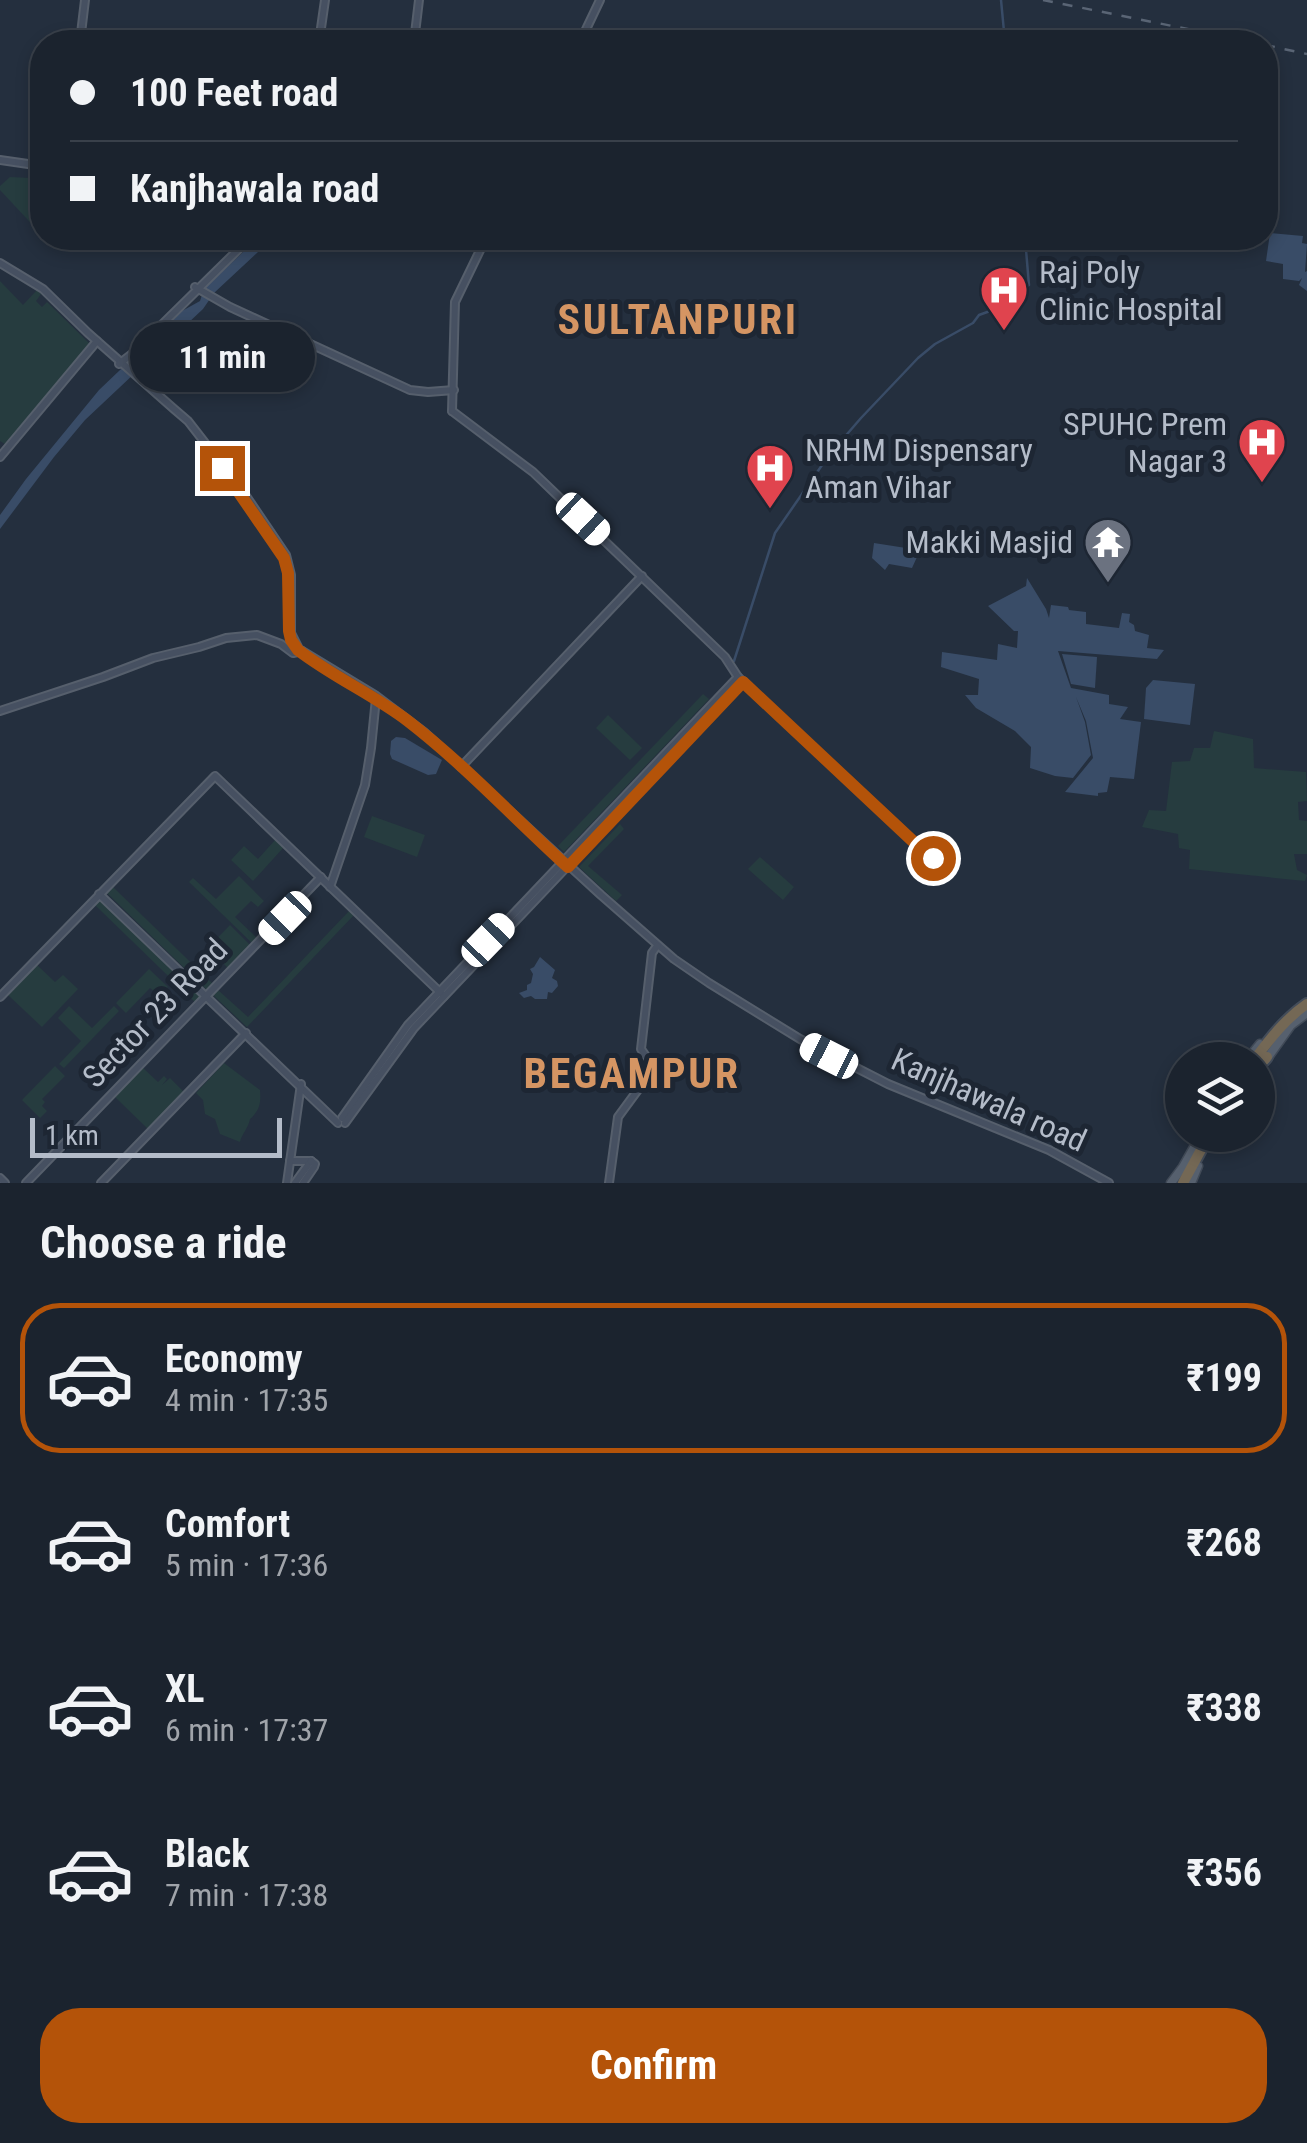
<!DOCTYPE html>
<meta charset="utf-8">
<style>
:root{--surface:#1b232e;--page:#242b36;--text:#f1f3f6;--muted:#a0a4aa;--line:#39404a;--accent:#b45309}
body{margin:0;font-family:"Roboto Condensed",sans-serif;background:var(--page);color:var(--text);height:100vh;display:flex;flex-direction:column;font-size:38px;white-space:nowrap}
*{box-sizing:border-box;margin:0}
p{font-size:32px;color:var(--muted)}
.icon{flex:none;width:55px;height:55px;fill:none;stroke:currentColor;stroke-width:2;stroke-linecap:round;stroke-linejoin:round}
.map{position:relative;height:1183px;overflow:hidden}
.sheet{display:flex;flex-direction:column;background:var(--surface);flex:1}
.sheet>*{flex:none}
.top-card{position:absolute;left:30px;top:30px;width:1248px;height:220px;border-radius:40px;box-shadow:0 5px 15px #0003,0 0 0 2px var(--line);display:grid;align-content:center;height:220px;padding:0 40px;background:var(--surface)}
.buttons{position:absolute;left:1165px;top:1042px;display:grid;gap:20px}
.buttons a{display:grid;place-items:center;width:110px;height:110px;border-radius:50%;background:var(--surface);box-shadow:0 5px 15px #0003,0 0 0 2px var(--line);font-size:50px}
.scale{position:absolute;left:30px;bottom:25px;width:252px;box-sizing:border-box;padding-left:10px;border:5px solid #b4bcc9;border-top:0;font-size:28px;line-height:35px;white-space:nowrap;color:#b4bcc9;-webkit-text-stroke:8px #1d2633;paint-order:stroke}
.end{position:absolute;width:45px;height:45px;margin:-22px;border:12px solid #b45309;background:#fff;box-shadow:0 0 0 5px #fff}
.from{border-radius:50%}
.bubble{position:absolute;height:70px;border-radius:35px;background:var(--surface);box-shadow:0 5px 15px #0003,0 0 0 2px var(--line);font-size:32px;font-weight:700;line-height:70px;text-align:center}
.car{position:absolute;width:30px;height:60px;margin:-30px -15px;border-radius:12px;box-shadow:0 0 8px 2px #0007;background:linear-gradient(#fff 24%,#345 0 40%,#fff 0 76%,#345 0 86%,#fff 0)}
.top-card b{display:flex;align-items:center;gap:35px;height:95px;font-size:38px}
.top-card b+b{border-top:2px solid var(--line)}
.top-card i{width:25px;height:25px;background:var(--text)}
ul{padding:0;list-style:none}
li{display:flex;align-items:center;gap:30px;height:150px;margin:0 20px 15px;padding:0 20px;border:5px solid transparent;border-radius:40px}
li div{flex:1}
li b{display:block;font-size:38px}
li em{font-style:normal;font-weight:700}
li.active{border-color:var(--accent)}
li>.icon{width:90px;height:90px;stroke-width:1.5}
h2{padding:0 40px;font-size:45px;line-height:120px}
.button{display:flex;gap:20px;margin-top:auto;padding:20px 40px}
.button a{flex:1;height:115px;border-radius:40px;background:var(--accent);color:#fff;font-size:40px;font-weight:700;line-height:115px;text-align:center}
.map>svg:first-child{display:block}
.green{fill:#263c3f}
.water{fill:#394c67}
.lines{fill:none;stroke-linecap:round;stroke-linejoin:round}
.stream{stroke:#394c67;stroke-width:2.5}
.secondary-casing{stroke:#565f6c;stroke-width:10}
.primary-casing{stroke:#414a57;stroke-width:11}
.highway-casing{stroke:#434c59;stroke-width:14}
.secondary{stroke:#465061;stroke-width:6}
.primary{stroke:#56606e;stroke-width:8}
.highway{stroke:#746855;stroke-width:10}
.rail{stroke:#5a6575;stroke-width:2.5;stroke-dasharray:10 10;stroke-linecap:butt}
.route{stroke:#b45309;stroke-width:12}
.labels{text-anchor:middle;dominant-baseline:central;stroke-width:10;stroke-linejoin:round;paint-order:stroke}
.poi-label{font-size:32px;fill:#b4bcc9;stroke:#1d2633;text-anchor:start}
.street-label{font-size:32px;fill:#b4bcc9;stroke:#1d2633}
.district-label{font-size:42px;font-weight:bold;letter-spacing:2.5px;fill:#d59563;stroke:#1d2633}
</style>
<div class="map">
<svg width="1307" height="1183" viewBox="0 0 1307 1183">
<rect width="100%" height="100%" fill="#242f3e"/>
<g class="green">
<path d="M40 170H42V235L0 190V186L10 177 31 178 38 181Z"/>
<path d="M0 281 23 305 37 290 41 294 36 301 42 307 47 302 90 344 5 444 0 441Z"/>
<path d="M703 694 709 699 564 852 558 846Z"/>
<path d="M608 715 642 748 630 760 596 728Z"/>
<path d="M1214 731 1253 739 1254 768 1306 772 1307 801 1298 802 1299 820 1307 821V854H1294L1297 870 1307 875 1305 881 1189 869 1190 850 1179 848 1178 834 1142 827 1149 810 1166 811 1172 762 1190 761 1194 748H1210Z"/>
<path d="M372 816 425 835 417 857 364 837Z"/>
<path d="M620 824 624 829 588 866 622 895 616 901 579 867Z"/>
<path d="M276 839 284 847 253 881 231 860 244 846 258 859Z"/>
<path d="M760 857 794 887 783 900 748 869Z"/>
<path d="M239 876 264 901 258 907 251 901 235 917 258 939 253 944 189 882 193 878 216 899Z"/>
<path d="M113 887 214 985 208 991 107 893Z"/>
<path d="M100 899 201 997 196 1003 95 905Z"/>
<path d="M350 910 355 914 247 1027 213 995 218 990 248 1017Z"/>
<path d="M230 925 251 946 229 969 219 959 208 970 197 959Z"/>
<path d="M37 965 55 982 63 975 78 989 42 1027 8 995Z"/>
<path d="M149 969 168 987 160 996 150 988 126 1013 116 1003Z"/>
<path d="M69 1006 92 1028 114 1006 119 1011 64 1068 59 1064 81 1041 58 1018Z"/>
<path d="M224 1063 260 1090C261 1103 260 1110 250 1119 248 1129 242 1133 240 1142L220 1134 215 1119 205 1114 203 1100 196 1093Z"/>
<path d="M55 1066 65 1076 42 1099 45 1102 42 1106 47 1111 40 1118 22 1100Z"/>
<path d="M143 1068 158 1082 164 1076 167 1079 162 1085 170 1078 184 1092 148 1129 115 1097Z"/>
</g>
<g class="water">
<path d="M1270 233 1303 236 1302 243 1307 244 1305 272 1307 271V291L1299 285 1302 278 1299 281 1283 279V264L1266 261Z"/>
<path d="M258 238H273L214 293 203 309 85 420 54 457 0 529V515L26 479 99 390 182 311 200 301 204 289Z"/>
<path d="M874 543 906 548 917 557 912 568 889 564 885 570 872 558Z"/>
<path d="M1027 578 1046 609 1049 618 1051 605 1068 607 1069 610 1086 612V624L1119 628 1122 613 1130 614 1129 622 1134 625 1135 631 1149 635 1147 648 1164 650 1157 659 1058 651 1071 688 1109 695V704L1128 707 1120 719 1141 722 1134 779 1110 777 1107 792 1098 793V796L1065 792 1093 758 1086 721 1076 697 1085 722 1091 755 1073 778 1055 776 1030 768 1031 747 1015 731 976 708 965 695H978L979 679 941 667 942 652 997 660 998 644 1017 648 1018 631H1014L988 606 1026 586Z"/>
<path d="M1062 654 1097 657 1095 688 1071 684Z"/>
<path d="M1153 680 1195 684 1190 725 1144 719 1146 688Z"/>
<path d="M396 737 405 738 442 760 436 774 428 775 392 759 390 754 391 741Z"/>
<path d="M540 957 555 970 552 978 557 981 558 986 552 993 548 992 547 999H535L531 996 524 998 519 993 527 990V985L531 983 533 974 530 969 534 967Z"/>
</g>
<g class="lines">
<g class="stream">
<path d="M1001 0 1005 42"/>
<path d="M734 661 775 533 829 455 861 418 918 358 935 344 973 323 979 315 990 311 1029 285 1025 238"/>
</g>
<g class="secondary-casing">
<g id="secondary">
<path d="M80 42 85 0"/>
<path d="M319 42 325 0"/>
<path d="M414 42 419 0"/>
<path d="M580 42 600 0"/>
<path d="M0 160 42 166"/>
<path d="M0 263 43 289 88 333 174 409 188 421 244 493 286 555 291 575V633L299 649 375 695 424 732 601 895 674 959 709 983 800 1039 888 1084 1049 1150 1109 1183"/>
<path d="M195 287 230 307 410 390 428 392 454 390"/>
<path d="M119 364 132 354 250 238"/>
<path d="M452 411 533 472 725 657 738 677 932 859"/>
<path d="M452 411 455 302 486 238"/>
<path d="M0 457 97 341"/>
<path d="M0 711 103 677 153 658 199 647 226 638 257 635 281 644 293 653 302 651"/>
<path d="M461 767 642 576"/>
<path d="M330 887 365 785 371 748 376 698"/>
<path d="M99 894 338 1123"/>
<path d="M0 997 215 776 444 996"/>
<path d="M342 1118 408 1025 738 677"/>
<path d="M345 1123 414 1028 743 681"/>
<path d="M290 1161H311"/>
<path d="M0 1178 5 1183"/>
<path d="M26 1183 321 877"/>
<path d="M101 1183 246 1033"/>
<path d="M287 1183 301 1084"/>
<path d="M295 1183 311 1161"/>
<path d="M303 1183 314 1167 315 1164 311 1161"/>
<path d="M609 1183 618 1117 654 1068 641 1049 652 953 657 946"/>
</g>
</g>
<g class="primary-casing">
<g id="primary">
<path d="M1247 1060 1260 1044"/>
<path d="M1266 1060 1291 1025 1307 1013"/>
<path d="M1171 1183 1183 1167 1201 1135"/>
<path d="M1191 1183 1198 1166"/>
</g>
</g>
<g class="highway-casing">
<g id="highway">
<path d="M1254 1060C1270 1039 1285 1019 1307 1004"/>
<path d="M1258 1067 1267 1057"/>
<path d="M1183 1183 1209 1135"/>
</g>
</g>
<use href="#secondary" class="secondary"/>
<use href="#primary" class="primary"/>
<use href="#highway" class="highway"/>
<g class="rail">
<path d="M1043 0 1252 42"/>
<path d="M1265 45 1307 54"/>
</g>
</g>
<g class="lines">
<path class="route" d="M222 468 284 558 288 573 289 631 291 640 298 650C333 677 374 695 408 721 465 765 515 819 568 867L743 682 933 860V858"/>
</g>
<defs>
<g id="hospital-pin" transform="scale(2.5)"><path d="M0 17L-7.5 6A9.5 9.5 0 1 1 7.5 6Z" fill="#e0444e" stroke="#1d2633"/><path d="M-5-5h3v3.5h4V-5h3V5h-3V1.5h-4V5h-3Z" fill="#fff"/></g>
<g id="temple-pin" transform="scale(2.5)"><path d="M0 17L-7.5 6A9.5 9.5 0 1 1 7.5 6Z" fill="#6b7280" stroke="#1d2633"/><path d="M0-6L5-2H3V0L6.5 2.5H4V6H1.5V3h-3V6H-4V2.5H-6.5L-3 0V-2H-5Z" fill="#fff"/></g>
</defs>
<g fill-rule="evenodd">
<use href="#hospital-pin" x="1004" y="290"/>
<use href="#hospital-pin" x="1262" y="442"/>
<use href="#hospital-pin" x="770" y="468"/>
<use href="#temple-pin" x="1108" y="542"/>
</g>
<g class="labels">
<g class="poi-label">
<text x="1039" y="272">Raj Poly<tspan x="1039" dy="37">Clinic Hospital</tspan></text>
<text x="1227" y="424" text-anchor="end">SPUHC Prem<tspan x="1227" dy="37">Nagar 3</tspan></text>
<text x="805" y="450">NRHM Dispensary<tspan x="805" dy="37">Aman Vihar</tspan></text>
<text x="1073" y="542" text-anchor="end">Makki Masjid</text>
</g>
<g class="street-label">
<text transform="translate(155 1013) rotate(-46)">Sector 23 Road</text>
<text transform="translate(989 1100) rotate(24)">Kanjhawala road</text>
</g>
<g class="district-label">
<text x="678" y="319">SULTANPURI</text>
<text x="632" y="1073">BEGAMPUR</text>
</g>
</g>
</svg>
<div class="buttons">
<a><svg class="icon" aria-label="layers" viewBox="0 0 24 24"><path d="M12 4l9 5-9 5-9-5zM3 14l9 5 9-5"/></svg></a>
</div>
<div class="scale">1 km</div>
<i class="end from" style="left:933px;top:858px"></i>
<i class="end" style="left:222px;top:468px"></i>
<div class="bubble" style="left:130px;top:322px;width:185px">11 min</div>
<i class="car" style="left:583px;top:519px;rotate:133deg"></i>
<i class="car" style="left:285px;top:918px;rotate:224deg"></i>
<i class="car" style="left:488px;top:940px;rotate:44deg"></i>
<i class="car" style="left:829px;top:1056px;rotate:297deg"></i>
<div class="top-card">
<b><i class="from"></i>100 Feet road</b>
<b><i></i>Kanjhawala road</b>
</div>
</div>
<section class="sheet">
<h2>Choose a ride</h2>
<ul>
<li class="active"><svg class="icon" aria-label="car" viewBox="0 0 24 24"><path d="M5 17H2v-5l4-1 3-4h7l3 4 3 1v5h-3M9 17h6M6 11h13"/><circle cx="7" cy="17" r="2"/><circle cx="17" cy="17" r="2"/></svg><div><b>Economy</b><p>4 min · 17:35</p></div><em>₹199</em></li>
<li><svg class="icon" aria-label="car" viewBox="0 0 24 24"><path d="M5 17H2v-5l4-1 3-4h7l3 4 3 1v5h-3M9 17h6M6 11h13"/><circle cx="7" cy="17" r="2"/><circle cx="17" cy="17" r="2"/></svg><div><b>Comfort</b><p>5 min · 17:36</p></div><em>₹268</em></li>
<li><svg class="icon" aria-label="car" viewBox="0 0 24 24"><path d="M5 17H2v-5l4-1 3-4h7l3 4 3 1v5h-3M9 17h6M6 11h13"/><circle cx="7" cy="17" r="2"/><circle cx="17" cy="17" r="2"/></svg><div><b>XL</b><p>6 min · 17:37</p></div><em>₹338</em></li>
<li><svg class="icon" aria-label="car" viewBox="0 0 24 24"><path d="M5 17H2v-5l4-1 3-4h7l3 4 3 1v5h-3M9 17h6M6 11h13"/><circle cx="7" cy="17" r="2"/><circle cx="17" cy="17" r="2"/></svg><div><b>Black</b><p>7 min · 17:38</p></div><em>₹356</em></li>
</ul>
<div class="button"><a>Confirm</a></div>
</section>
